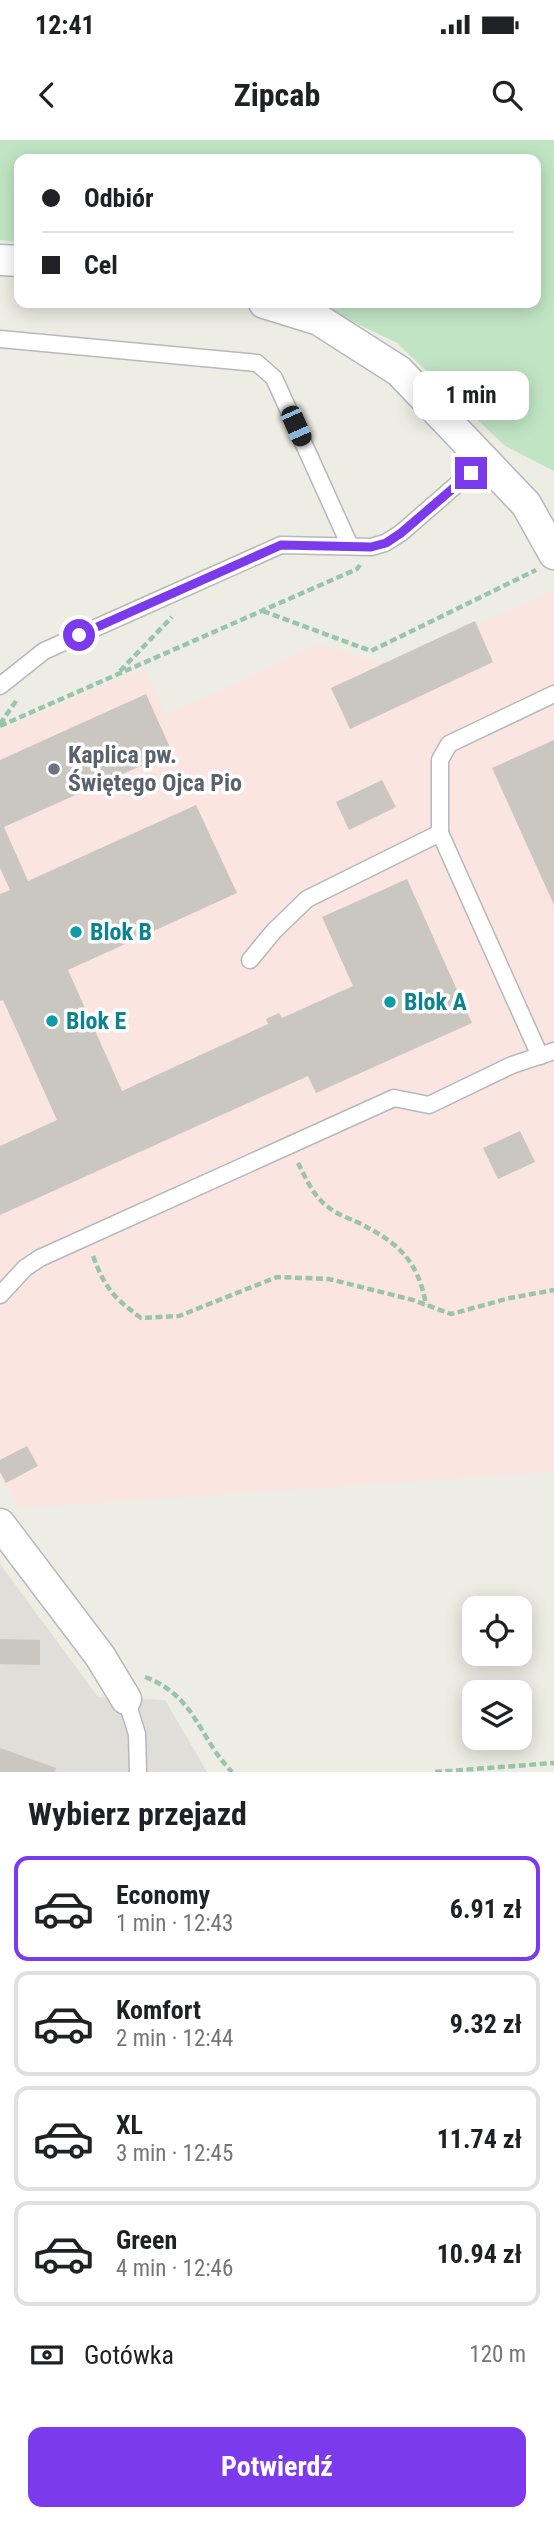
<!DOCTYPE html>
<html lang="pl">
<meta charset="utf-8">
<style>
:root{--surface:#fff;--page:#f2f2f2;--text:#202124;--muted:#757577;--line:#e0e0e0;--accent:#7c3aed}
body{margin:0;font-family:"Roboto Condensed",sans-serif;background:var(--page);color:var(--text);height:100vh;display:flex;flex-direction:column;font-size:26px;white-space:nowrap}
*{box-sizing:border-box;margin:0}
p{font-size:23px;color:var(--muted)}
.icon{flex:none;width:38px;height:38px;fill:none;stroke:currentColor;stroke-width:2;stroke-linecap:round;stroke-linejoin:round}
.map{position:relative;height:1632px;overflow:hidden}
.details{display:flex;flex-direction:column;background:var(--surface);flex:1}
.details>*{flex:none}
.guide{position:absolute;left:14px;top:14px;width:527px;height:154px;border-radius:14px;box-shadow:0 4px 18px #0003;display:grid;align-content:center;height:154px;padding:0 28px;background:var(--surface)}
.buttons{position:absolute;left:462px;top:1456px;display:grid;gap:14px}
.buttons a{display:grid;place-items:center;width:70px;height:70px;border-radius:14px;background:var(--surface);box-shadow:0 4px 18px #0003;font-size:35px}
.end{position:absolute;width:32px;height:32px;margin:-16px;border:9px solid #7c3aed;background:#fff;box-shadow:0 0 0 4px #fff}
.from{border-radius:50%}
.bubble{position:absolute;height:49px;border-radius:14px;background:var(--surface);box-shadow:0 4px 18px #0003;font-size:23px;font-weight:700;line-height:49px;text-align:center}
.car{position:absolute;width:21px;height:42px;margin:-21px -10px;border-radius:9px;box-shadow:0 0 5px 2px #0007;background:linear-gradient(#222 24%,#8ab4d8 0 40%,#222 0 76%,#8ab4d8 0 86%,#222 0)}
.guide b{display:flex;align-items:center;gap:24px;height:66px;font-size:26px}
.guide b+b{border-top:2px solid var(--line)}
.guide i{width:18px;height:18px;background:var(--text)}
ul{padding:0;list-style:none}
li{display:flex;align-items:center;gap:21px;height:105px;margin:0 14px 10px;padding:0 14px;border:4px solid var(--line);border-radius:14px}
li div{flex:1}
li b{display:block;font-size:26px}
li em{font-style:normal;font-weight:700}
li.current{border-color:var(--accent)}
li>.icon{width:63px;height:63px;stroke-width:1.5}
h2{padding:0 28px;font-size:32px;line-height:84px}
.pay{display:flex;align-items:center;gap:18px;height:77px;padding:0 28px;font-size:26px}
.pay p{margin-inline-start:auto}
.button{display:flex;gap:14px;margin-top:auto;padding:14px 28px}
.button a{flex:1;height:80px;border-radius:14px;background:var(--accent);color:#fff;font-size:28px;font-weight:700;line-height:80px;text-align:center}
.status{display:flex;justify-content:space-between;align-items:center;height:49px;padding:0 35px;background:var(--surface);direction:ltr}
.status svg{height:19px;fill:currentColor}
header{display:flex;justify-content:space-between;align-items:center;height:91px;padding:0 28px;background:var(--surface);font-size:32px;font-weight:700}
.map>svg:first-child{display:block}
.industrial{fill:#e0ded8}
.medical{fill:#fae5e0}
.green{fill:#c1e5c4}
.building{fill:#cac7c1}
.lines{fill:none;stroke-linecap:round;stroke-linejoin:round}
.service-casing{stroke:#b6b8bd;stroke-width:19}
.minor-casing{stroke:#b6b8bd;stroke-width:33}
.path{stroke:#9ac5ab;stroke-width:4.5;stroke-dasharray:7 3.5;stroke-linecap:butt}
.service{stroke:#fff;stroke-width:16}
.minor{stroke:#fff;stroke-width:30}
.route{stroke:#7c3aed;stroke-width:9}
.worship-dot{fill:#6b7280;stroke:#fff;stroke-width:2.5}
.culture-dot{fill:#0f9aa8;stroke:#fff;stroke-width:2.5}
.labels{text-anchor:middle;dominant-baseline:central;stroke-width:7;stroke-linejoin:round;paint-order:stroke}
.worship-label{font-size:24px;font-weight:bold;fill:#5b616d;stroke:#fff;text-anchor:start}
.culture-label{font-size:24px;font-weight:bold;fill:#0d838f;stroke:#fff;text-anchor:start}
</style>
<div class="status"><b>12:41</b><svg viewBox="0 0 49 12"><path d="M0 12V9h3v3zM5 12V6h3v6zM10 12V3h3v9zM15 12V0h3v12zM26 1h20v11H26zM47 4h2v5h-2z"/></svg></div>
<header><svg class="icon" aria-label="back" viewBox="0 0 24 24"><path d="M15 5l-7 7 7 7"/></svg>Zipcab<svg class="icon" aria-label="search" viewBox="0 0 24 24"><circle cx="10" cy="10" r="6"/><path d="M15 15l6 6"/></svg></header>
<div class="map">
<svg width="554" height="1632" viewBox="0 0 554 1632">
<rect width="100%" height="100%" fill="#eeede4"/>
<path class="industrial" d="M0 1424 98 1557 165 1560 207 1632H0Z"/>
<path class="medical" d="M554 451V1332L21 1368 0 1338V591L144 529 166 576 317 504 384 524Z"/>
<path class="green" d="M0 0H554V331L505 306 397 203 314 163H536V19H19V102L0 100Z"/>
<g class="building">
<path d="M475 481 493 522 350 589 331 548Z"/>
<path d="M146 554 172 612 4 687 28 741 196 665 237 753 68 830 122 951 268 884 266 879 279 873 282 878 353 846 322 777 407 739 472 883 316 953 308 936 0 1075V1006L57 980 3 860 0 861V754L10 750 0 728V620Z"/>
<path d="M554 600V765L492 628Z"/>
<path d="M382 640 396 667 349 690 336 662Z"/>
<path d="M520 991 535 1022 498 1039 483 1008Z"/>
<path d="M27 1306 38 1326 6 1343 0 1332V1320Z"/>
<path d="M0 1499 40 1500V1525L0 1524Z"/>
<path d="M0 1608 56 1628 55 1632H0Z"/>
</g>
<g class="lines">
<g class="service-casing">
<g id="service">
<path d="M0 199 257 223 274 238 350 406"/>
<path d="M0 546 44 511 281 405 371 407 385 403 401 393 485 320"/>
<path d="M440 693 540 916"/>
<path d="M250 820 274 791 307 759 440 693V620L449 604 554 554"/>
<path d="M0 1155 25 1128 40 1118 394 958 429 965 512 925 554 911"/>
<path d="M126 1559 137 1594 138 1632"/>
</g>
</g>
<g class="minor-casing">
<g id="minor">
<path d="M0 120 19 121"/>
<path d="M264 163 319 180 399 231 526 364 554 414"/>
<path d="M0 1384 100 1516 126 1559"/>
</g>
</g>
<g class="path">
<path d="M263 471 371 511 536 430"/>
<path d="M120 531 172 477"/>
<path d="M0 584 16 561"/>
<path d="M0 586 357 429 360 425"/>
<path d="M298 1023C306 1038 313 1056 328 1067 336 1074 348 1078 357 1082 397 1102 418 1119 426 1165"/>
<path d="M93 1116C105 1148 113 1157 141 1178L179 1176 277 1137 329 1139 413 1160 451 1174 510 1158 554 1150"/>
<path d="M145 1537C196 1556 198 1597 232 1632"/>
<path d="M435 1632 554 1623"/>
</g>
<use href="#service" class="service"/>
<use href="#minor" class="minor"/>
</g>
<g class="lines">
<path class="route" d="M79 495 281 405 371 407 386 403 401 393 471 333"/>
</g>
<circle class="worship-dot" cx="54" cy="629" r="7"/>
<g class="culture-dot">
<circle cx="76" cy="792" r="7"/>
<circle cx="390" cy="862" r="7"/>
<circle cx="52" cy="881" r="7"/>
</g>
<g class="labels">
<g class="worship-label">
<text x="68" y="615">Kaplica pw.<tspan x="68" dy="28">Świętego Ojca Pio</tspan></text>
</g>
<g class="culture-label">
<text x="90" y="792">Blok B</text>
<text x="404" y="862">Blok A</text>
<text x="66" y="881">Blok E</text>
</g>
</g>
</svg>
<div class="buttons">
<a><svg class="icon" aria-label="locate" viewBox="0 0 24 24"><circle cx="12" cy="12" r="6"/><path d="M12 2v4M12 18v4M2 12h4M18 12h4"/></svg></a>
<a><svg class="icon" aria-label="layers" viewBox="0 0 24 24"><path d="M12 4l9 5-9 5-9-5zM3 14l9 5 9-5"/></svg></a>
</div>
<i class="end from" style="left:79px;top:495px"></i>
<i class="end" style="left:471px;top:333px"></i>
<div class="bubble" style="left:413px;top:231px;width:116px">1 min</div>
<i class="car" style="left:296px;top:286px;rotate:156deg"></i>
<div class="guide">
<b><i class="from"></i>Odbiór</b>
<b><i></i>Cel</b>
</div>
</div>
<section class="details">
<h2>Wybierz przejazd</h2>
<ul>
<li class="current"><svg class="icon" aria-label="car" viewBox="0 0 24 24"><path d="M5 17H2v-5l4-1 3-4h7l3 4 3 1v5h-3M9 17h6M6 11h13"/><circle cx="7" cy="17" r="2"/><circle cx="17" cy="17" r="2"/></svg><div><b>Economy</b><p>1 min · 12:43</p></div><em>6.91 zł</em></li>
<li><svg class="icon" aria-label="car" viewBox="0 0 24 24"><path d="M5 17H2v-5l4-1 3-4h7l3 4 3 1v5h-3M9 17h6M6 11h13"/><circle cx="7" cy="17" r="2"/><circle cx="17" cy="17" r="2"/></svg><div><b>Komfort</b><p>2 min · 12:44</p></div><em>9.32 zł</em></li>
<li><svg class="icon" aria-label="car" viewBox="0 0 24 24"><path d="M5 17H2v-5l4-1 3-4h7l3 4 3 1v5h-3M9 17h6M6 11h13"/><circle cx="7" cy="17" r="2"/><circle cx="17" cy="17" r="2"/></svg><div><b>XL</b><p>3 min · 12:45</p></div><em>11.74 zł</em></li>
<li><svg class="icon" aria-label="car" viewBox="0 0 24 24"><path d="M5 17H2v-5l4-1 3-4h7l3 4 3 1v5h-3M9 17h6M6 11h13"/><circle cx="7" cy="17" r="2"/><circle cx="17" cy="17" r="2"/></svg><div><b>Green</b><p>4 min · 12:46</p></div><em>10.94 zł</em></li>
</ul>
<div class="pay"><svg class="icon" aria-label="cash" viewBox="0 0 24 24"><path d="M3 7h18v10H3z"/><circle cx="12" cy="12" r="2"/></svg>Gotówka<p>120 m</p></div>
<div class="button"><a>Potwierdź</a></div>
</section>
